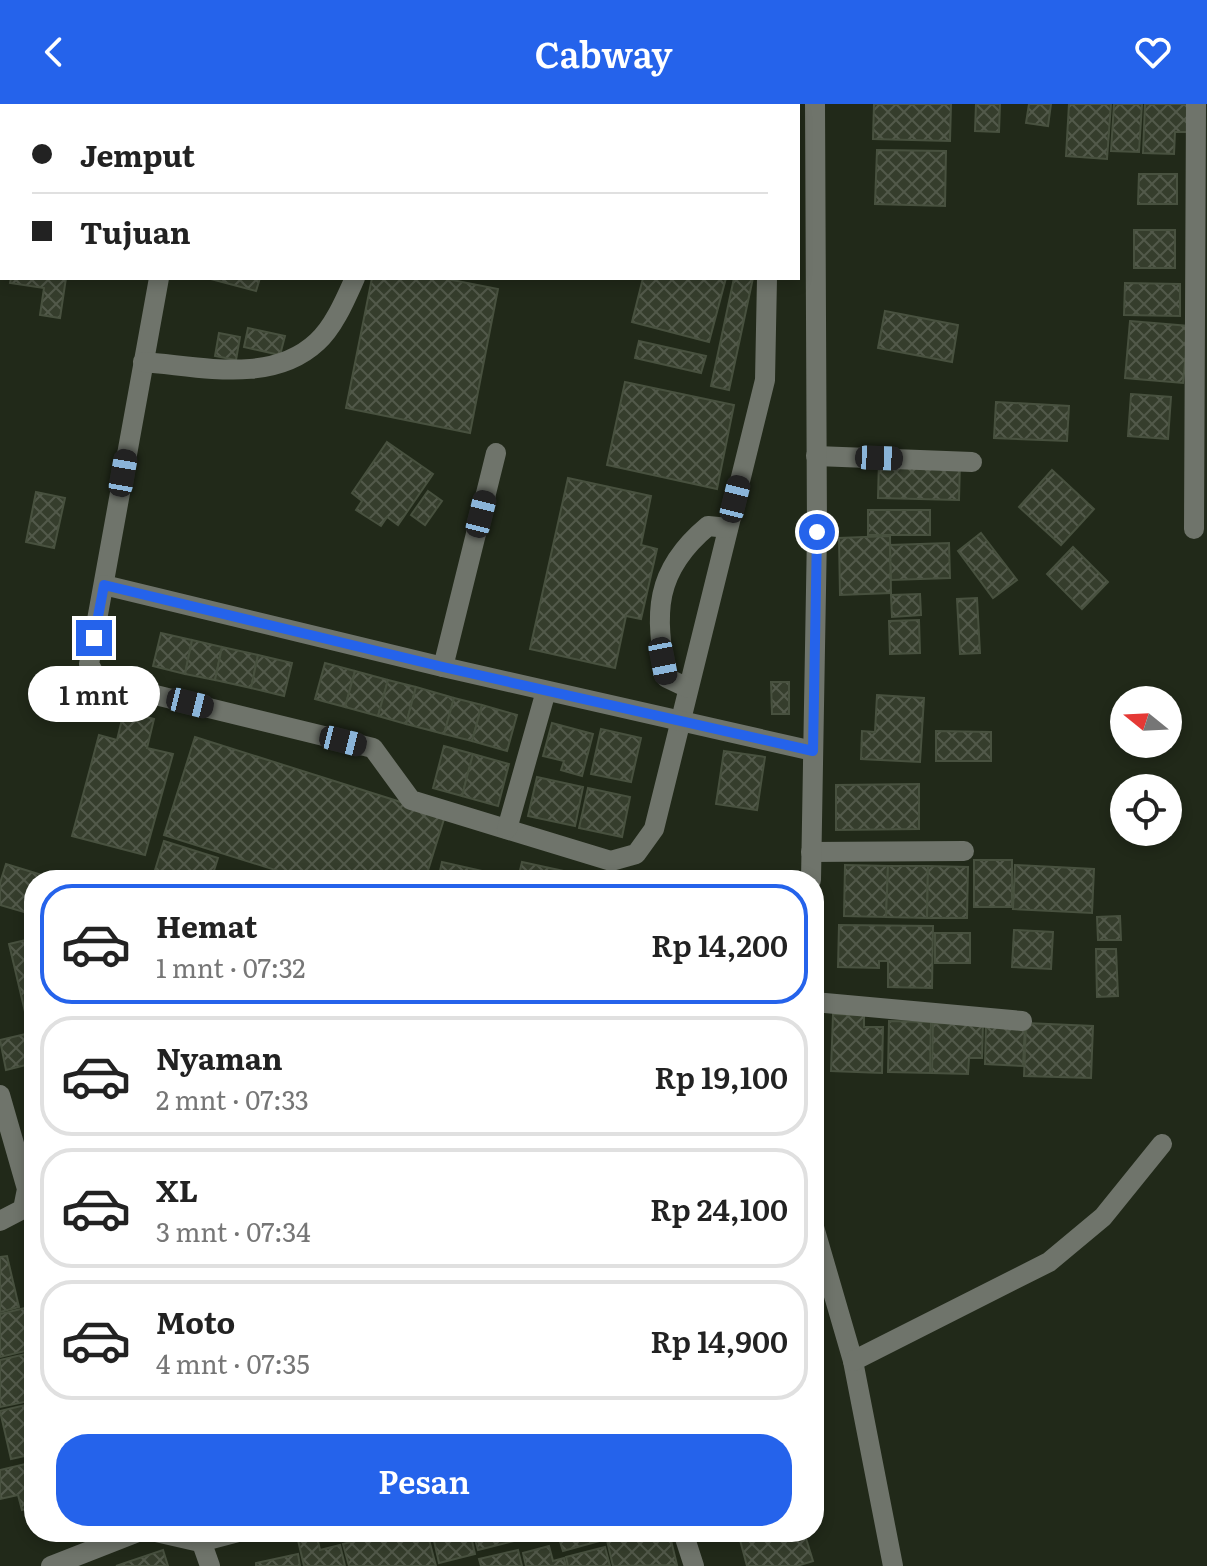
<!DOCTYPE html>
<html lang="id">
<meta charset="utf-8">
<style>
:root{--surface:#fff;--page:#f2f2f2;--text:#222;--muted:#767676;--line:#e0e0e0;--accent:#2563eb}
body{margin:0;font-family:Literata,serif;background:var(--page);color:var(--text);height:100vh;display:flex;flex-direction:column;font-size:30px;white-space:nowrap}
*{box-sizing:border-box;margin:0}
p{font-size:26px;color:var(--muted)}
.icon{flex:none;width:44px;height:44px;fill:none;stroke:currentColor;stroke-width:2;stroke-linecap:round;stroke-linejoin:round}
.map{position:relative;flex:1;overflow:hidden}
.drawer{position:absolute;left:24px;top:766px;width:800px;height:672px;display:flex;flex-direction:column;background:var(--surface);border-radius:32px;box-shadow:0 4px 12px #0003}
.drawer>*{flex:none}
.hud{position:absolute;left:0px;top:0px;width:800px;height:176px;box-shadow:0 4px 12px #0003;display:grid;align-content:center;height:176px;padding:0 32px;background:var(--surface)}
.needle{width:52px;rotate:288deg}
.buttons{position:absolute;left:1110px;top:582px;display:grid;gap:16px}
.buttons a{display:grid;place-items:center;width:72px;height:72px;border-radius:50%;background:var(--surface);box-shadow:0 4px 12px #0003;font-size:40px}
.end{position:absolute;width:36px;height:36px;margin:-18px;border:10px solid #2563eb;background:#fff;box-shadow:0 0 0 4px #fff}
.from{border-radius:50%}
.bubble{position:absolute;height:56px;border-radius:28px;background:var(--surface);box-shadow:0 4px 12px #0003;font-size:26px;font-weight:600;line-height:56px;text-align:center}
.car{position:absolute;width:24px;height:48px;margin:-24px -12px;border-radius:10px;box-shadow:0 0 6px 2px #0007;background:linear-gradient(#222 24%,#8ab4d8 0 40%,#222 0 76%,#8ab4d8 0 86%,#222 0)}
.hud b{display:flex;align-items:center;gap:28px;height:76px;font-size:30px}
.hud b+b{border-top:2px solid var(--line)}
.hud i{width:20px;height:20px;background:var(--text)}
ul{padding:14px 0 0;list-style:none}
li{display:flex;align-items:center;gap:24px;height:120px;margin:0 16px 12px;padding:0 16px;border:4px solid var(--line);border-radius:32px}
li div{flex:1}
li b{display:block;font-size:30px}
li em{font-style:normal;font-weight:600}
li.selected{border-color:var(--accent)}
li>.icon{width:72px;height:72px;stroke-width:1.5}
.cta{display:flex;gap:16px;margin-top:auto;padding:16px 32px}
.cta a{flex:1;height:92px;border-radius:32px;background:var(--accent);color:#fff;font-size:32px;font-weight:600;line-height:92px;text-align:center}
header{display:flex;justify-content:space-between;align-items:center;height:104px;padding:0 32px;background:var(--accent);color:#fff;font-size:36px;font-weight:600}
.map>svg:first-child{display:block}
.building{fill:url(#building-cross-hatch);stroke:#48513f;stroke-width:2}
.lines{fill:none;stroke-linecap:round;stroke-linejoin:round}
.minor{stroke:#6f746b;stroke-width:20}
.route{stroke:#2563eb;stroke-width:10}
</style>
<header><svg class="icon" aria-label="back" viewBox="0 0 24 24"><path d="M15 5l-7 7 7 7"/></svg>Cabway<svg class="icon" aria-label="heart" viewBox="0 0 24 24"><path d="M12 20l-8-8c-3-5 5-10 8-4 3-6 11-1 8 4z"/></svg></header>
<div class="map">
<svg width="1207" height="1462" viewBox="0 0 1207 1462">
<defs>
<pattern id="building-cross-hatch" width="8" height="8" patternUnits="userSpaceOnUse" patternTransform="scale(2)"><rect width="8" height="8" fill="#353d2c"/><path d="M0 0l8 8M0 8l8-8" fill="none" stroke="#52594a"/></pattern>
</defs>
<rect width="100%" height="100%" fill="#212919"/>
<g class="building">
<path d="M238 0H351L359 2H237Z"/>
<path d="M874 0H951L950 37 873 35Z"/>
<path d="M976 0H1000L999 28 975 27Z"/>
<path d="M1029 0H1051L1048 22 1026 19Z"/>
<path d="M1069 0H1111L1107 55 1066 52Z"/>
<path d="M1114 0H1142L1139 48 1111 47Z"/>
<path d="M1145 0H1192L1191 28H1175L1174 50 1143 49Z"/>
<path d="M877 46 946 47 945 102 875 100Z"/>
<path d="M1139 70H1177V100H1138Z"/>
<rect x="1134" y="126" width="41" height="38"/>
<path d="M11 174H66L60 214 40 211 44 184 10 179Z"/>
<path d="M207 174H260L256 187Z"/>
<path d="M372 174H442L498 185 470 329 346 304Z"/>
<path d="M643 174H726L709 238 632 218Z"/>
<path d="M734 174H753L729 286 711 282Z"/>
<path d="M1125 179 1180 180V212L1124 211Z"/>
<path d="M885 207 958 221 952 258 878 244Z"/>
<path d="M1130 217 1189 222 1183 279 1125 274Z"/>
<path d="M248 224 285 232 280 251 244 243Z"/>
<path d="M219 229 240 233 236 256 215 252Z"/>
<path d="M639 237 706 252 701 269 635 254Z"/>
<path d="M625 278 734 301 717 385 607 361Z"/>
<path d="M1131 290 1171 293 1168 335 1128 332Z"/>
<path d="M996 298 1069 302 1067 337 994 334Z"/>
<path d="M387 338 433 370 398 421 387 413 381 422 356 406 362 397 352 389Z"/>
<path d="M879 356 960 358 959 396 878 394Z"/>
<path d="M1052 366 1094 405 1061 441 1019 403Z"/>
<path d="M568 374 651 392 641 441 657 445 641 515 626 512 615 564 530 545Z"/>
<path d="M428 387 442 397 425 421 411 411Z"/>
<path d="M36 388 65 394 54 444 26 438Z"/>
<rect x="868" y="406" width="62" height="25"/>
<path d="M981 429 1017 476 993 494 958 447Z"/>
<path d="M890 432 891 489 840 491 839 434Z"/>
<path d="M949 439 950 474 891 476 890 441Z"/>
<path d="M1073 443 1108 478 1082 505 1047 470Z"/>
<path d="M920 490 921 511 892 513 891 491Z"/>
<path d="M977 494 980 549 960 550 957 495Z"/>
<path d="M919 516 920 549 890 550 889 517Z"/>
<path d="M161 529 192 536 185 570 153 562Z"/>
<path d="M192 536 222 543 215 576 185 570Z"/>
<path d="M222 543 258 551 251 584 215 576Z"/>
<path d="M258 551 292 559 284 592 251 584Z"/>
<path d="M325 559 355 567 345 603 315 595Z"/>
<path d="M355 567 388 576 378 612 345 603Z"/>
<path d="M388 576 416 583 406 620 378 612Z"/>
<path d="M771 578H789V610H772Z"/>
<path d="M416 583 454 594 444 630 406 620Z"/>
<path d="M877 591 924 594 920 658 861 655 862 627 875 628Z"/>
<path d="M454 594 482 601 472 637 444 630Z"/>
<path d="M482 601 517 611 507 647 472 637Z"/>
<path d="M124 607 154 615 147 644 173 650 145 751 72 732 99 631 117 636Z"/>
<path d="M552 619 593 630 582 672 561 666 564 657 543 652Z"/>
<path d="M601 625 641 634 631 678 591 670Z"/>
<path d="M936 627 991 628V657H936Z"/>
<path d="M195 633 445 712 425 776H307L164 731Z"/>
<path d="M444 642 473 650 462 692 433 684Z"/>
<path d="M724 647 765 653 757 706 716 700Z"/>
<path d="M473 650 509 660 498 702 462 692Z"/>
<path d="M537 673 583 683 575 722 528 712Z"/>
<path d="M919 680V725L836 726V681Z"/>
<path d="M588 684 630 693 622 733 579 724Z"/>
<path d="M164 737 218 754 211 776H187L155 766Z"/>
<rect x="974" y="756" width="38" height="47"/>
<path d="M442 758 518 775 522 758 573 769 571 776H438Z"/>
<path d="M6 760 58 776H34V811L0 801V779Z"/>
<path d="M845 761 888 762 886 813 844 812Z"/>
<path d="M1015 761 1094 765 1092 809 1013 805Z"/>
<path d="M888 762H928L927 814 886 813Z"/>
<path d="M928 762 968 763 967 814H927Z"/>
<path d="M1120 812 1121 836H1098L1097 813Z"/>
<path d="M839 821 933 822 932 884 888 883V857H879V864L838 863Z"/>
<path d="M1014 826 1053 828 1051 865 1012 863Z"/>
<rect x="935" y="829" width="35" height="30"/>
<path d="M34 834V959L6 966 0 936 30 929 9 840Z"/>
<path d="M1096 845H1116L1118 892 1097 893Z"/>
<path d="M833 910 864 911V923H883L882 969 831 967Z"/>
<path d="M889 917 931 918 930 969 888 968Z"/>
<path d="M933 919 983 920 982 954H969L968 970 932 969Z"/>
<path d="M1026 919 1093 922 1091 974 1024 972Z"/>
<path d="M986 920 1025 921 1023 962 985 960Z"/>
<path d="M7 1152 19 1203 0 1208V1153Z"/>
<path d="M29 1203 34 1245 0 1253V1210Z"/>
<path d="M34 1248V1296L0 1303V1256Z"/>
<path d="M34 1299V1350L11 1355 0 1307Z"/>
<path d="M34 1358V1403L22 1406 18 1391 0 1395V1366Z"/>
<path d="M316 1428 320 1446 340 1441 345 1462H304L297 1432Z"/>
<path d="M360 1428H427L436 1462H349L343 1440 361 1435Z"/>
<path d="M432 1428H470L475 1450 439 1459Z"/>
<path d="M473 1428H516L518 1436 478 1446Z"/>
<path d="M557 1428H601L603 1436 563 1447Z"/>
<path d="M605 1428H669L677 1461 613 1462Z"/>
<path d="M765 1428H804L813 1457 797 1462H747L740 1436Z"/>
<path d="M549 1442 553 1457 564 1454 566 1462H526L523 1449Z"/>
<path d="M605 1443 610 1462H568L566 1453Z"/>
<path d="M163 1446 168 1462H116Z"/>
<path d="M518 1446 522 1462H481L479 1455Z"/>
<path d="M298 1450 300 1462H256V1459Z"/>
</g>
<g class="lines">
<g class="minor">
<path d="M525 0 527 2"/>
<path d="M757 0 764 2"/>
<path d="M193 2V0"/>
<path d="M159 174 89 560 98 577 373 644 411 696 611 757 636 750 654 725 765 276 767 174"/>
<path d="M143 258C199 262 271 281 317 238 334 223 346 194 355 174"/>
<path d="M816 352 972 358"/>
<path d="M1194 425 1196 0"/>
<path d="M104 481 443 563 813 647"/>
<path d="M443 563 496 349"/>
<path d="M688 584 667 574C654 509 654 467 708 422L728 424"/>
<path d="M507 725 546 587"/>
<path d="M811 748 964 747"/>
<path d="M811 776 817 428 815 0"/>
<path d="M814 898 1022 917"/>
<path d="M0 991 27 1085 23 1105 0 1117"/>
<path d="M814 1123 853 1257 893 1462"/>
<path d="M853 1257 1049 1158 1103 1113 1162 1040"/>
<path d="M156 1428 200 1438 238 1428"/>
<path d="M198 1428 210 1462"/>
<path d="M683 1428 694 1462"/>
<path d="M51 1462 138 1428"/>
</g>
</g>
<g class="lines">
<path class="route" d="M94 534 104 481 443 563 813 647 817 428"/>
</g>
</svg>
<div class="buttons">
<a><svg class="needle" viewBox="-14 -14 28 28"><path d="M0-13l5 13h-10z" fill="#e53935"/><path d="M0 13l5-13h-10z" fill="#767676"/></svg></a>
<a><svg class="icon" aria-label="locate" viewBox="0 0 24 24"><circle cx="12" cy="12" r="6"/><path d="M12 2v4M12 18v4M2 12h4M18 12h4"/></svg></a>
</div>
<i class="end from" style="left:817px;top:428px"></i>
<i class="end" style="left:94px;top:534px"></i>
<div class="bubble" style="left:28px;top:562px;width:132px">1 mnt</div>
<i class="car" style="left:879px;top:354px;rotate:92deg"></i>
<i class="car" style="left:123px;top:369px;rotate:10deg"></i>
<i class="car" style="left:735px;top:395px;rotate:14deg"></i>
<i class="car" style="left:481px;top:410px;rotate:14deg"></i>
<i class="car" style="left:663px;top:557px;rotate:169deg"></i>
<i class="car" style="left:190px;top:599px;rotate:104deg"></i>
<i class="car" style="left:343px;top:637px;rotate:104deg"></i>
<div class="hud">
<b><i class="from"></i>Jemput</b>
<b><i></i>Tujuan</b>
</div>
<section class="drawer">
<ul>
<li class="selected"><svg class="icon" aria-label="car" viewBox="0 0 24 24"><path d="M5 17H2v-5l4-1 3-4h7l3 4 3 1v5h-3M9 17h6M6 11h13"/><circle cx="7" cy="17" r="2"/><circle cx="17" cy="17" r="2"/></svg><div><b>Hemat</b><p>1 mnt · 07:32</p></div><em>Rp 14,200</em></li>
<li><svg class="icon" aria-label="car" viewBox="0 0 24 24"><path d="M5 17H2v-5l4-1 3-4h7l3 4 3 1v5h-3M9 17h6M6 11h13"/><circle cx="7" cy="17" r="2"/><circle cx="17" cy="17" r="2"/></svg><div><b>Nyaman</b><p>2 mnt · 07:33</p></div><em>Rp 19,100</em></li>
<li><svg class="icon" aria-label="car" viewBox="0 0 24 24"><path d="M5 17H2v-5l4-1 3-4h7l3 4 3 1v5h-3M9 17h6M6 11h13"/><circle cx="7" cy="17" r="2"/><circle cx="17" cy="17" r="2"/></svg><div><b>XL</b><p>3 mnt · 07:34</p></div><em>Rp 24,100</em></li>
<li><svg class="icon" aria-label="car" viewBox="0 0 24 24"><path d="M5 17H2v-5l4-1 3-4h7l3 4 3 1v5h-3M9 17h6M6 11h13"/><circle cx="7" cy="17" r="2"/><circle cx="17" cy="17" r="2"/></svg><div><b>Moto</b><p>4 mnt · 07:35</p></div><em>Rp 14,900</em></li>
</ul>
<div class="cta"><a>Pesan</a></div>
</section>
</div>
